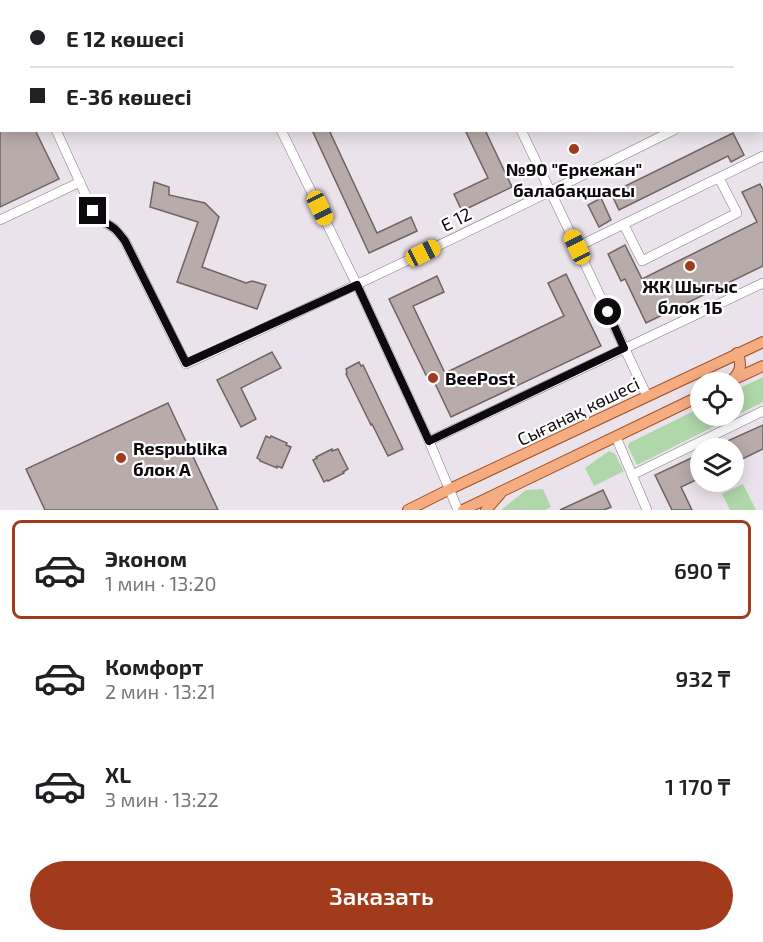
<!DOCTYPE html>
<html lang="ru">
<meta charset="utf-8">
<style>
:root{--surface:#fff;--page:#f2f2f2;--text:#202124;--muted:#757577;--line:#e0e0e0;--accent:#a23b1b}
body{margin:0;font-family:"Exo 2",sans-serif;background:var(--page);color:var(--text);height:100vh;display:flex;flex-direction:column;font-size:22px;white-space:nowrap}
*{box-sizing:border-box;margin:0}
p{font-size:20px;color:var(--muted)}
.icon{flex:none;width:33px;height:33px;fill:none;stroke:currentColor;stroke-width:2;stroke-linecap:round;stroke-linejoin:round}
.map{position:relative;height:510px;overflow:hidden}
.sheet{display:flex;flex-direction:column;background:var(--surface);flex:1}
.sheet>*{flex:none}
.top-card{position:absolute;left:0px;top:0px;width:764px;height:132px;box-shadow:0 3px 15px #0003;display:grid;align-content:center;height:132px;padding:0 30px;background:var(--surface)}
.controls{position:absolute;left:690px;top:372px;display:grid;gap:12px}
.controls a{display:grid;place-items:center;width:54px;height:54px;border-radius:50%;background:var(--surface);box-shadow:0 3px 15px #0003;font-size:30px}
.end{position:absolute;width:27px;height:27px;margin:-14px;border:8px solid #0d0a0d;background:#fff;box-shadow:0 0 0 3px #fff}
.from{border-radius:50%}
.car{position:absolute;width:18px;height:36px;margin:-18px -9px;border-radius:8px;box-shadow:0 0 4px 2px #0007;background:linear-gradient(#f5c518 24%,#345 0 40%,#f5c518 0 76%,#345 0 86%,#f5c518 0)}
.top-card b{display:flex;align-items:center;gap:21px;height:57px;font-size:22px}
.top-card b+b{border-top:2px solid var(--line)}
.top-card i{width:15px;height:15px;background:var(--text)}
ul{padding:10px 0 0;list-style:none}
li{display:flex;align-items:center;gap:18px;height:99px;margin:0 12px 9px;padding:0 18px;border:3px solid transparent;border-radius:9px}
li div{flex:1}
li b{display:block;font-size:22px}
li em{font-style:normal;font-weight:600}
li.current{border-color:var(--accent)}
li>.icon{width:54px;height:54px;stroke-width:1.5}
.cta{display:flex;gap:12px;margin-top:auto;padding:12px 30px}
.cta a{flex:1;height:69px;border-radius:36px;background:var(--accent);color:#fff;font-size:24px;font-weight:600;line-height:69px;text-align:center}
.map>svg:first-child{display:block}
.green{fill:#b0d7aa}
.building{fill:#b8aba9;stroke:#6f6462;stroke-width:1.5}
.lines{fill:none;stroke-linecap:round;stroke-linejoin:round}
.minor-casing{stroke:#847c83;stroke-width:10}
.major-casing{stroke:#a15022;stroke-width:12}
.minor{stroke:#fff;stroke-width:9}
.major{stroke:#f6ac81;stroke-width:10}
.route{stroke:#0d0a0d;stroke-width:8}
.poi-dot{fill:#a23b1b;stroke:#fff;stroke-width:2}
.labels{text-anchor:middle;dominant-baseline:central;stroke-width:4.5;stroke-linejoin:round;paint-order:stroke}
.poi-label{font-size:18px;font-weight:bold;fill:#0d0a0d;stroke:#fff}
.street-label{font-size:18px;fill:#0d0a0d;stroke:#fff}
</style>
<div class="map">
<svg width="763" height="510" viewBox="0 0 763 510">
<rect width="100%" height="100%" fill="#ebe3eb"/>
<g class="green">
<path d="M763 377V402L637 465 628 447 629 443 700 408V416H734V391Z"/>
<path d="M609 451 615 454 624 471 594 486 585 468Z"/>
<path d="M743 484 756 510H730L722 494Z"/>
<path d="M543 489 551 507 545 510H501L526 490Z"/>
</g>
<g class="building">
<path d="M0 130H35L59 179 0 207Z"/>
<path d="M312 130H329L377 233 411 217 417 231 369 253Z"/>
<path d="M465 130H485L512 187 462 211 454 194 488 178Z"/>
<path d="M733 133 744 155 731 162 728 156 619 210 611 193Z"/>
<path d="M154 182 169 187V195L205 203 219 217 202 267 246 283 252 281 266 285 257 309 177 282 198 222 150 207Z"/>
<path d="M760 184 763 190V266L646 323 625 279 621 281 608 254 625 245 642 279 757 222 742 192Z"/>
<path d="M601 198 611 220 599 227 588 205Z"/>
<path d="M566 274 601 346 451 417 430 373 426 375 389 299 437 276 444 292 413 306 445 373 564 316 548 283Z"/>
<path d="M272 352 281 368 241 388 256 419 241 427 217 380Z"/>
<path d="M359 362 361 366 363 365 403 449 388 456 372 424 371 425 346 374 347 373 346 369Z"/>
<path d="M168 403 218 510H45L26 469Z"/>
<path d="M763 425V449L734 463V448H712Z"/>
<path d="M266 436 270 438 271 436 287 443 286 445 291 447 282 468 277 466V468L260 461V460L257 458Z"/>
<path d="M332 449V451L338 449 348 469 343 472 344 473 328 481 327 480 324 482 313 460 317 458 316 457Z"/>
<path d="M700 454V478L681 487 692 510H672L655 475Z"/>
<path d="M603 490 611 507 604 510H560Z"/>
</g>
<g class="lines">
<g class="minor-casing">
<g id="minor">
<path d="M217 0 218 2"/>
<path d="M457 0 458 2"/>
<path d="M702 0V2"/>
<path d="M465 2 467 0"/>
<path d="M0 8 2 11"/>
<path d="M762 87H763"/>
<path d="M762 122 763 124"/>
<path d="M56 130 93 211C102 224 105 221 115 229 119 233 122 237 125 241L186 364C350 289 512 211 674 130"/>
<path d="M281 130 357 285 429 441 458 510"/>
<path d="M521 130 577 247 647 396"/>
<path d="M0 220 80 182"/>
<path d="M624 225 642 261 737 213 719 178"/>
<path d="M577 247 763 156"/>
<path d="M616 437 647 510"/>
<path d="M429 441 763 283"/>
<path d="M632 475 763 411"/>
</g>
</g>
<g class="major-casing">
<g id="major">
<path d="M733 379C741 371 742 364 737 353"/>
<path d="M728 382 763 366"/>
<path d="M408 510 450 489 763 342"/>
<path d="M463 510 700 396"/>
<path d="M486 510 500 494"/>
</g>
</g>
<use href="#minor" class="minor"/>
<use href="#major" class="major"/>
</g>
<g class="lines">
<path class="route" d="M93 211C102 224 104 220 115 229 119 233 122 237 125 241L186 363 357 285 429 441 624 348 608 312"/>
</g>
<g class="poi-dot">
<circle cx="574" cy="149" r="6"/>
<circle cx="690" cy="266" r="6"/>
<circle cx="433" cy="378" r="6"/>
<circle cx="121" cy="458" r="6"/>
</g>
<g class="labels">
<g class="poi-label">
<text x="574" y="169">№90 "Еркежан"<tspan x="574" dy="21">балабақшасы</tspan></text>
<text x="690" y="286">ЖК Шыгыс<tspan x="690" dy="21">блок 1Б</tspan></text>
<text x="445" y="378" text-anchor="start">BeePost</text>
<text x="133" y="448" text-anchor="start">Respublika<tspan x="133" dy="21">блок А</tspan></text>
</g>
<g class="street-label">
<text transform="translate(456 219) rotate(-26)">E 12</text>
<text transform="translate(578 411) rotate(-26)">Сығанақ көшесі</text>
</g>
</g>
</svg>
<div class="controls">
<a><svg class="icon" aria-label="locate" viewBox="0 0 24 24"><circle cx="12" cy="12" r="6"/><path d="M12 2v4M12 18v4M2 12h4M18 12h4"/></svg></a>
<a><svg class="icon" aria-label="layers" viewBox="0 0 24 24"><path d="M12 4l9 5-9 5-9-5zM3 14l9 5 9-5"/></svg></a>
</div>
<i class="end from" style="left:608px;top:312px"></i>
<i class="end" style="left:93px;top:211px"></i>
<i class="car" style="left:320px;top:208px;rotate:154deg"></i>
<i class="car" style="left:577px;top:247px;rotate:334deg"></i>
<i class="car" style="left:423px;top:253px;rotate:64deg"></i>
<div class="top-card">
<b><i class="from"></i>Е 12 көшесі</b>
<b><i></i>Е-36 көшесі</b>
</div>
</div>
<section class="sheet">
<ul>
<li class="current"><svg class="icon" aria-label="car" viewBox="0 0 24 24"><path d="M5 17H2v-5l4-1 3-4h7l3 4 3 1v5h-3M9 17h6M6 11h13"/><circle cx="7" cy="17" r="2"/><circle cx="17" cy="17" r="2"/></svg><div><b>Эконом</b><p>1 мин · 13:20</p></div><em>690 ₸</em></li>
<li><svg class="icon" aria-label="car" viewBox="0 0 24 24"><path d="M5 17H2v-5l4-1 3-4h7l3 4 3 1v5h-3M9 17h6M6 11h13"/><circle cx="7" cy="17" r="2"/><circle cx="17" cy="17" r="2"/></svg><div><b>Комфорт</b><p>2 мин · 13:21</p></div><em>932 ₸</em></li>
<li><svg class="icon" aria-label="car" viewBox="0 0 24 24"><path d="M5 17H2v-5l4-1 3-4h7l3 4 3 1v5h-3M9 17h6M6 11h13"/><circle cx="7" cy="17" r="2"/><circle cx="17" cy="17" r="2"/></svg><div><b>XL</b><p>3 мин · 13:22</p></div><em>1 170 ₸</em></li>
</ul>
<div class="cta"><a>Заказать</a></div>
</section>
